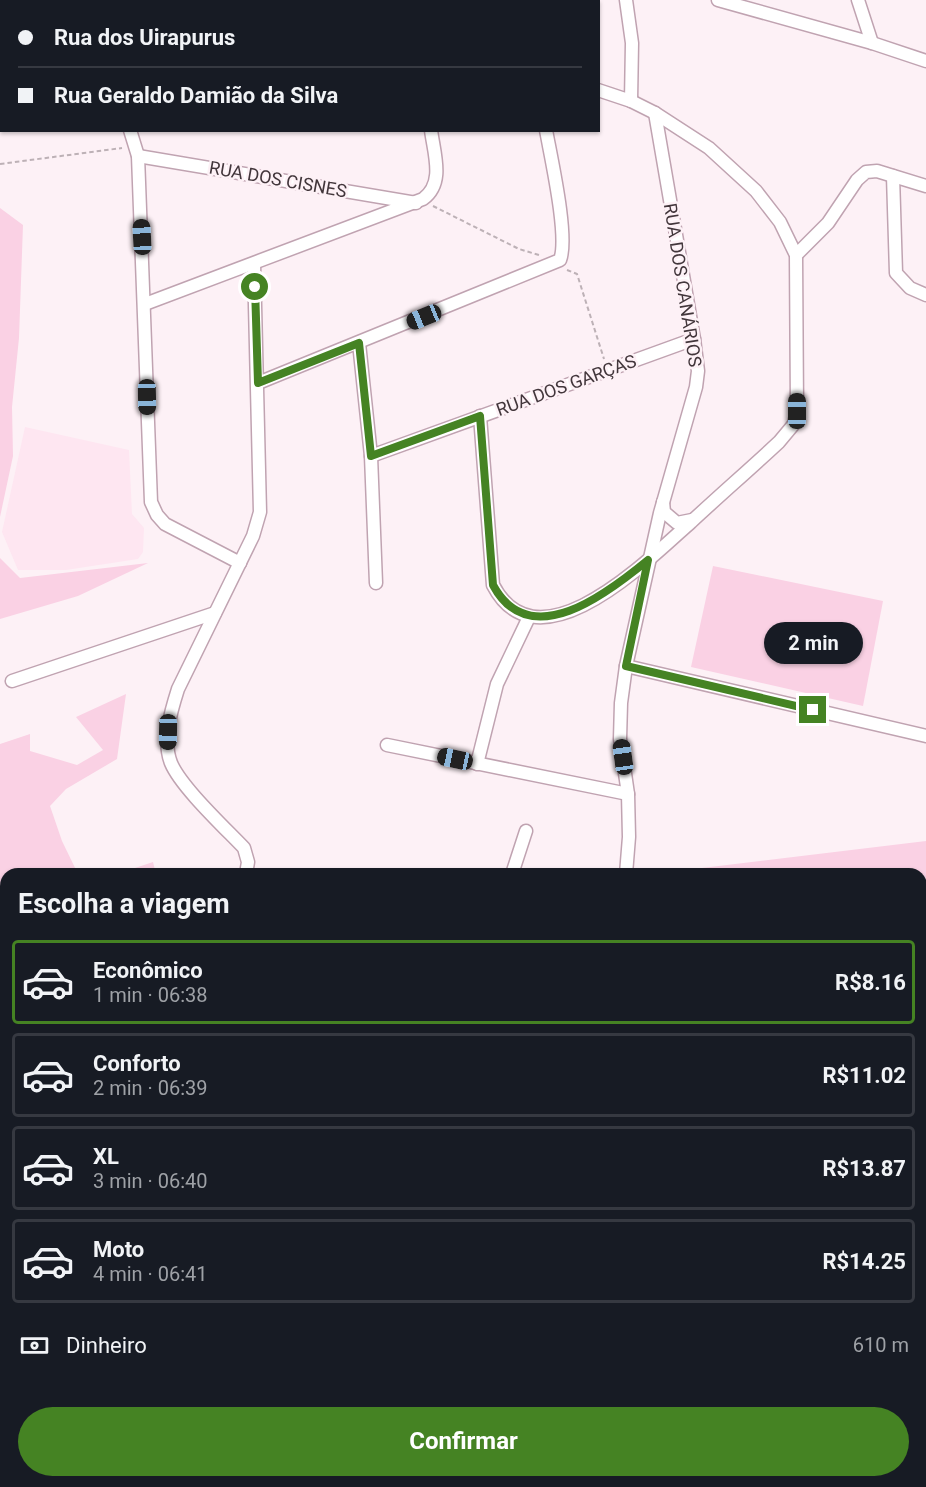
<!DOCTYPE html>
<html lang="pt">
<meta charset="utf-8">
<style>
:root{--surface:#171b24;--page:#242831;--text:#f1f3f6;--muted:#9ea1a6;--line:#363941;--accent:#458323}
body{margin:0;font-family:Roboto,sans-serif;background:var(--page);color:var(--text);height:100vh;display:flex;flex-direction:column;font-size:22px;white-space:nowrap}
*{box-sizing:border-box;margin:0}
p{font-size:20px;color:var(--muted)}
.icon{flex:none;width:33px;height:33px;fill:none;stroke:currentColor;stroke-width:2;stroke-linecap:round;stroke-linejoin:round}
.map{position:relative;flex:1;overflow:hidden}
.details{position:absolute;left:0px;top:868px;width:927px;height:620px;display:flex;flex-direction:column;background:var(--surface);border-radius:18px 18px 0 0;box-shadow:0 2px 4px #0004}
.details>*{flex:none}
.top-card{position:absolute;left:0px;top:0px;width:600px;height:132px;box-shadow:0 2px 4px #0004;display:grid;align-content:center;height:132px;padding:0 18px;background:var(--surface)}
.end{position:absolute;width:27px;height:27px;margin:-14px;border:8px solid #458323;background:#fff;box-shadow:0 0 0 3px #fff}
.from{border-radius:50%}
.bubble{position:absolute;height:42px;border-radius:21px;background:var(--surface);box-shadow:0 2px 4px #0004;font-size:20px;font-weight:700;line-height:42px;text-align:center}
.car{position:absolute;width:18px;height:36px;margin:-18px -9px;border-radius:8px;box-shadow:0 0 4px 2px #0007;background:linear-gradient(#222 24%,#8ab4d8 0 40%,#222 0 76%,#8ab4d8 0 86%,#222 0)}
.top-card b{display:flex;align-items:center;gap:21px;height:57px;font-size:22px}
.top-card b+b{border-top:2px solid var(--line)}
.top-card i{width:15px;height:15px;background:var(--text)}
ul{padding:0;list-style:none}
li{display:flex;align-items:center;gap:18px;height:84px;margin:0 12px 9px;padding:0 6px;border:3px solid var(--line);border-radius:6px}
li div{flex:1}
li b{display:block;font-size:22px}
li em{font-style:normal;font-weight:700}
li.current{border-color:var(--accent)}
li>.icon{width:54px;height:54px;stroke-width:1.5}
h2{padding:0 18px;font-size:27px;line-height:72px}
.pay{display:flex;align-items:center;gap:15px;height:66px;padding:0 18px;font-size:22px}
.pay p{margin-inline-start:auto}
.button{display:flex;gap:12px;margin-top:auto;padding:12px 18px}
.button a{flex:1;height:69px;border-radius:36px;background:var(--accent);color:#fff;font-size:24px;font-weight:700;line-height:69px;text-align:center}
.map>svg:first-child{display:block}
.built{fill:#fee6f1}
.green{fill:#fad1e4}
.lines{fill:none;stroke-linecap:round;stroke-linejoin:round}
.minor-casing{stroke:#c0a3b1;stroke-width:15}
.tertiary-casing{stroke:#c0a3b1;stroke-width:18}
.path{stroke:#bdb1b6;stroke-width:2;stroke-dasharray:4.5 3;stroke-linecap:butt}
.minor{stroke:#fff;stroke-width:12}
.tertiary{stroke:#fff;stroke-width:15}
.route{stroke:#458323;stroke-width:8}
.labels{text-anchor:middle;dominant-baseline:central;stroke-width:5;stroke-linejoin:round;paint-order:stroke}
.street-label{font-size:18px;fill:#42363b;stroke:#fdf1f6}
</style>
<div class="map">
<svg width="926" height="1487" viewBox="0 0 926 1487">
<rect width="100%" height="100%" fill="#fdf1f6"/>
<path class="built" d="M25 427 129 450 132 514 144 528 143 552 138 559 66 570H18L2 532Z"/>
<g class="green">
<path d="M0 208 23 225 19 338 12 407 13 456 0 517Z"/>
<path d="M0 558 20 578 148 563 78 596 0 619Z"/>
<path d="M713 566 883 601 863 706 691 667Z"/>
<path d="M126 694 117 759 66 789 50 806 62 841 78 874H6V905L0 910V744L30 734V751L77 765 103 750 76 717Z"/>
<path d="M926 841V1487H825L828 1482H921V874H669V872Z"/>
<path d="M153 862 156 874H117Z"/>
</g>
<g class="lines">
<g class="minor-casing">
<g id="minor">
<path d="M34 0 35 2"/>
<path d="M626 0 632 43 631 101"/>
<path d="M718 0 872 43 926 61"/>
<path d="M858 0 872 43"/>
<path d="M178 2 179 0"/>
<path d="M130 130 138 156 151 502 157 515 165 524 240 563"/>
<path d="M138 156 416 203"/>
<path d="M893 176 896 273 910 288 926 295"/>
<path d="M796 255 828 223 857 180 866 172 877 171 926 186"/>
<path d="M145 304 423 199C445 183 434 154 431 130"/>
<path d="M359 343 371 456 376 583"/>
<path d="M258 383 560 260C569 237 551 158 546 130"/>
<path d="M480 416 493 585C538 672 649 559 691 522 720 495 750 469 779 442L794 424 797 411 796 255 780 222 756 191 709 148 655 113 631 101 598 90"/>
<path d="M371 456 694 339"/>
<path d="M663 502 664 512 677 523 692 520"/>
<path d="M626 666 926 736"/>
<path d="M12 681 215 613"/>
<path d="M387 745 628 794"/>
<path d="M477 764 497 684 529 617"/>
<path d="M246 874 248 862 244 848C225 828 181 787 171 763 162 740 171 711 178 689L253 536 260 512 254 264"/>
<path d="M512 874 526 831"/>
<path d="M626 874 629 837 628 794 620 739 621 703 626 666 660 513 696 387 698 371 694 339 655 113"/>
<path d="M0 1198 6 1197"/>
<path d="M0 1366 6 1369"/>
<path d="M0 1378 6 1427"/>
<path d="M234 1482 237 1487"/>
<path d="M461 1482 464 1487"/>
<path d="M598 1482 601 1487"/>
<path d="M747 1482 750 1487"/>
<path d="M4 1487 14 1482"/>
<path d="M144 1487 147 1482"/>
<path d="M772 1487 774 1482"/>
</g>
</g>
<g class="tertiary-casing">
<g id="tertiary">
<path d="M0 1050 6 1057"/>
<path d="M335 1482 337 1487"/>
</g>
</g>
<g class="path">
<path d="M0 164 122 148"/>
<path d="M433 206 519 249 539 255"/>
<path d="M567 270 577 274 604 359"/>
</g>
<use href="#minor" class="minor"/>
<use href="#tertiary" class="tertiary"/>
</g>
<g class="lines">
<path class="route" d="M255 287 258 383 359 343 371 456 480 416 493 585C530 654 608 593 648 560L626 666 813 710"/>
</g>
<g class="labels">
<g class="street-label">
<text transform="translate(278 179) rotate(10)">RUA DOS CISNES</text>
<text transform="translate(683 285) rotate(81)">RUA DOS CANÁRIOS</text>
<text transform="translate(566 385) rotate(-20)">RUA DOS GARÇAS</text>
</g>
</g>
</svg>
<i class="end from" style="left:255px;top:287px"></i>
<i class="end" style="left:813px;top:710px"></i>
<div class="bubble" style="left:764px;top:622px;width:99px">2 min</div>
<i class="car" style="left:142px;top:237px;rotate:357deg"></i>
<i class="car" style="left:424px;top:317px;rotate:248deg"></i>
<i class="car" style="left:147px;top:397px;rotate:179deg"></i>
<i class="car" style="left:797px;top:411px;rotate:0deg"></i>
<i class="car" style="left:168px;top:732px;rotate:181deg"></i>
<i class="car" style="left:623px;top:757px;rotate:352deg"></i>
<i class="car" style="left:455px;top:759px;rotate:282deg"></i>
<div class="top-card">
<b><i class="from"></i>Rua dos Uirapurus</b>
<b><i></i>Rua Geraldo Damião da Silva</b>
</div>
<section class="details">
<h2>Escolha a viagem</h2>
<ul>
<li class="current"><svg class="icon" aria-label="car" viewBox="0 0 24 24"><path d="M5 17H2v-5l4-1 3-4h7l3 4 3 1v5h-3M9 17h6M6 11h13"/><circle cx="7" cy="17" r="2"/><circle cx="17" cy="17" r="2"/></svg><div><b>Econômico</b><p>1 min · 06:38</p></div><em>R$8.16</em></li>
<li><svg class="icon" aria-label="car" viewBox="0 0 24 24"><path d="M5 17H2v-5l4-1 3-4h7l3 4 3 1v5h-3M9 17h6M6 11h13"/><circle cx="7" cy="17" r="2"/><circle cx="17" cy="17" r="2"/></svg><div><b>Conforto</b><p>2 min · 06:39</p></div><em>R$11.02</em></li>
<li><svg class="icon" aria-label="car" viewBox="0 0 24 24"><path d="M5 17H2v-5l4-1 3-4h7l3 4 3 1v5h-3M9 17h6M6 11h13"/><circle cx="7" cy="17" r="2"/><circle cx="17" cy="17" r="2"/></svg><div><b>XL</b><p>3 min · 06:40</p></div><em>R$13.87</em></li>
<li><svg class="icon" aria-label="car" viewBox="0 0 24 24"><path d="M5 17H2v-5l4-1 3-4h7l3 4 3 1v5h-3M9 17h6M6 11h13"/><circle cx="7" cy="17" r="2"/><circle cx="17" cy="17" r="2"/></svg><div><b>Moto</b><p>4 min · 06:41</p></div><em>R$14.25</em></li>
</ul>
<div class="pay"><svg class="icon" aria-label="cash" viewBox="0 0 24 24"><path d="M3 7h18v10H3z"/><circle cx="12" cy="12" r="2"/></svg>Dinheiro<p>610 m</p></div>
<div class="button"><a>Confirmar</a></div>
</section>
</div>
